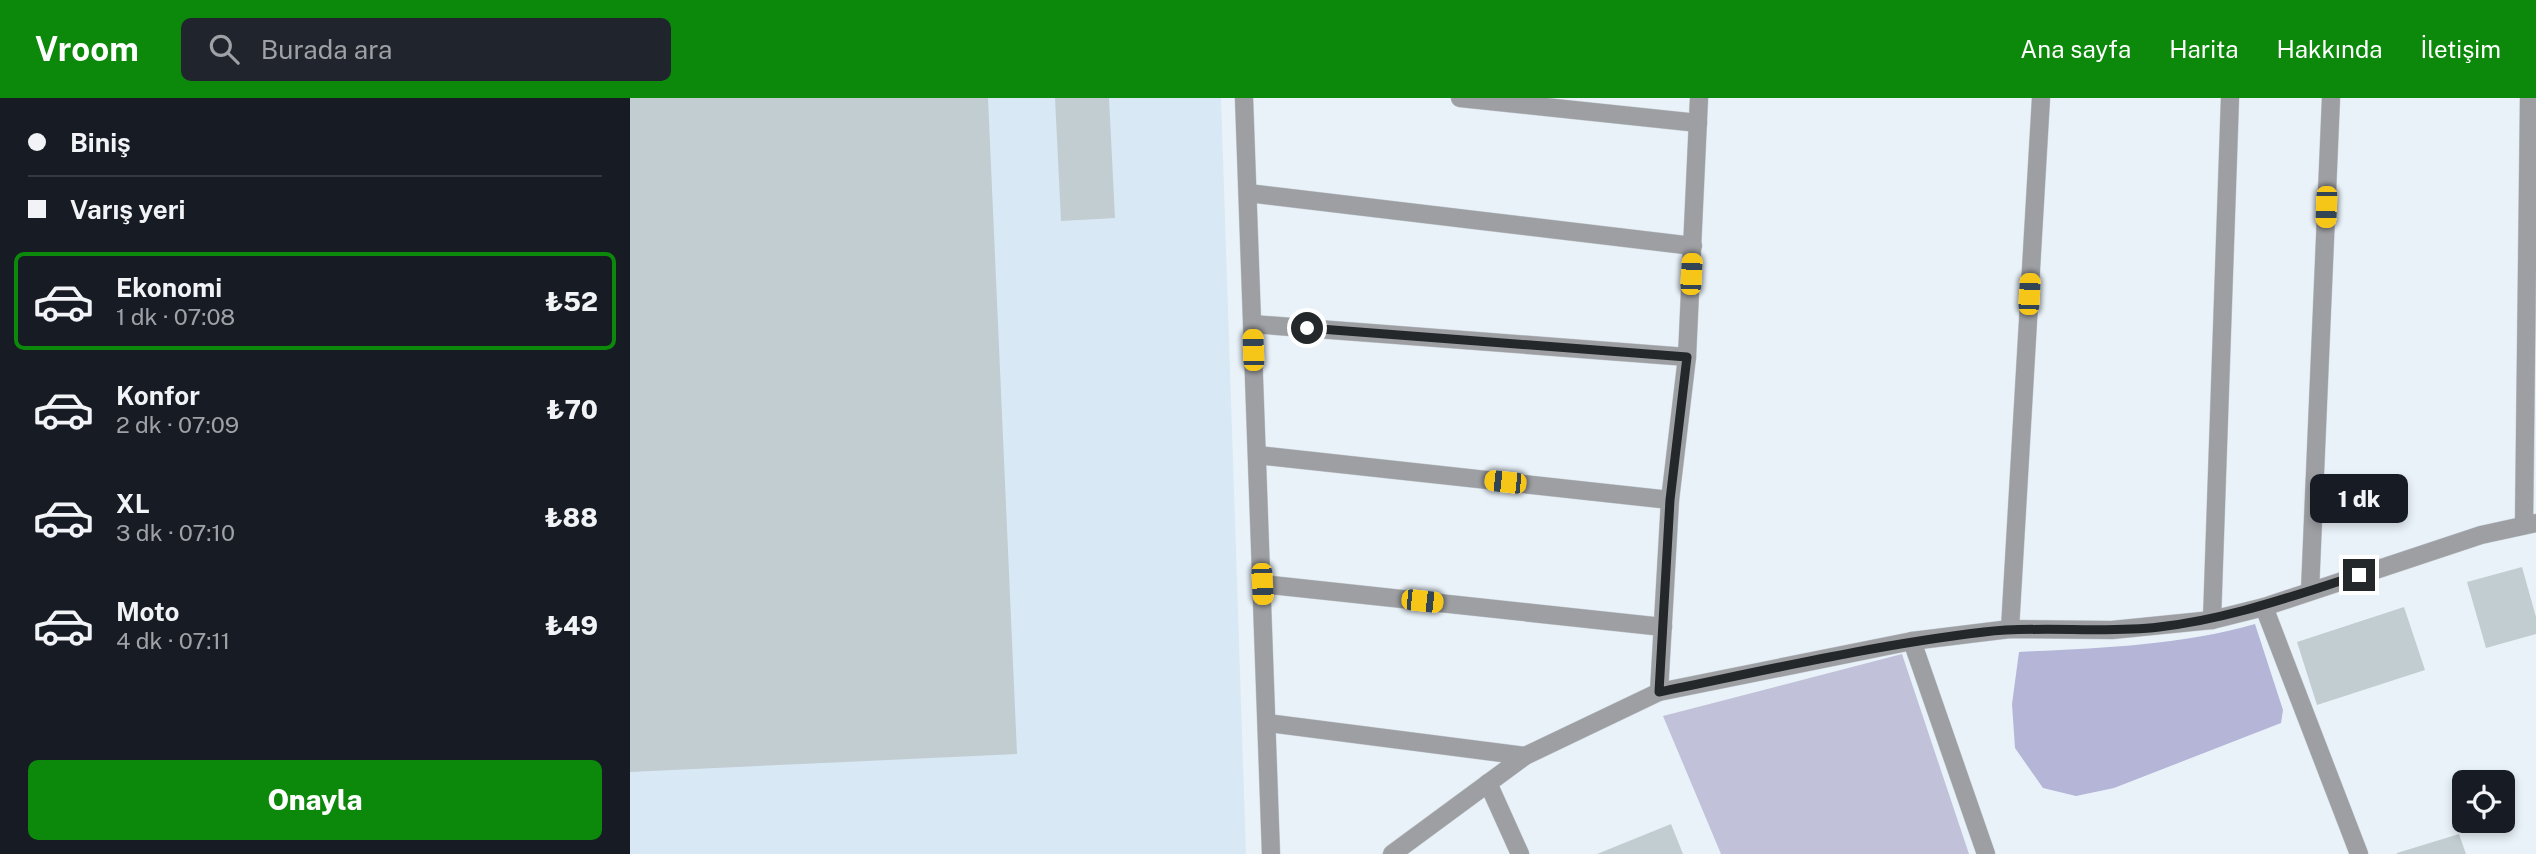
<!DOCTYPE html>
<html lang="tr">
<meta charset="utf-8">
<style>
:root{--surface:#171b24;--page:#20242c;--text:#f1f3f6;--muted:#9ea1a6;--line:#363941;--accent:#0c880b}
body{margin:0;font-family:"Public Sans",sans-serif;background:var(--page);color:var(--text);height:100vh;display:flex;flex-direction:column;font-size:26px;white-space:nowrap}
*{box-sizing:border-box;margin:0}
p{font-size:23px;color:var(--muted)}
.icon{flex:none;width:38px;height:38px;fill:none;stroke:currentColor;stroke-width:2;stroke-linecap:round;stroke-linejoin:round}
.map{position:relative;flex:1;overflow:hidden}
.drawer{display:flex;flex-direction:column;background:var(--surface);width:630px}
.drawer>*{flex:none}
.banner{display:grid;align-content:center;height:154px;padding:0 28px;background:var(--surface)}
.buttons{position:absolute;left:1822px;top:672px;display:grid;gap:14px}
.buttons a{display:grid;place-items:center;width:63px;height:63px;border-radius:10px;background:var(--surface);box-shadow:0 4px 10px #0003;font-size:35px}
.end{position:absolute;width:32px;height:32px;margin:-16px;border:9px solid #24282a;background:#fff;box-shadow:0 0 0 4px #fff}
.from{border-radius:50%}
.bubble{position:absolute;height:49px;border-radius:10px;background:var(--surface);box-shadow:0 4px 10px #0003;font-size:23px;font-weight:800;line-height:49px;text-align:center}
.car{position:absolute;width:21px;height:42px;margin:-21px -10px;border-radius:9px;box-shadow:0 0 5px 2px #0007;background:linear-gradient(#f5c518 24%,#345 0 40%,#f5c518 0 76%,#345 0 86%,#f5c518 0)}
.banner b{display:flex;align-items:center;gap:24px;height:66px;font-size:26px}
.banner b+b{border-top:2px solid var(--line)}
.banner i{width:18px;height:18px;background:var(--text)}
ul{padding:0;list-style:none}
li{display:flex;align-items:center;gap:21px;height:98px;margin:0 14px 10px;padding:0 14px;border:4px solid transparent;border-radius:10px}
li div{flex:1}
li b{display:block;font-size:26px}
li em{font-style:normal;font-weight:800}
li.current{border-color:var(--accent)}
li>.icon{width:63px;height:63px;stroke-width:1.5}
.cta{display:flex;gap:14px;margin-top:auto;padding:14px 28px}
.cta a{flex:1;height:80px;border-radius:10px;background:var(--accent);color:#fff;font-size:28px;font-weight:800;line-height:80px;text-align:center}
header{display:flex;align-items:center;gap:42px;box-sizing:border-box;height:98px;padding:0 35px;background:var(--accent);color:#fff}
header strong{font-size:33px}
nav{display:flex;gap:38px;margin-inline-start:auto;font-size:24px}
.search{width:490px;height:63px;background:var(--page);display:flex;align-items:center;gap:18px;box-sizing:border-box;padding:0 24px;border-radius:10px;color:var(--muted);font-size:26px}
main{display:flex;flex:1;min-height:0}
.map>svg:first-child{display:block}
.built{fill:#d9e8f5}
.green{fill:#c1c2d9}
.forest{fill:#b5b5d7}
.building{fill:#c2cdd1}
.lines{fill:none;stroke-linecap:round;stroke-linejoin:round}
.minor-casing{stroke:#c6ced4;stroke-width:19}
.minor{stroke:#9d9fa3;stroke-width:18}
.route{stroke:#24282a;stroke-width:9}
</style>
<header>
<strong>Vroom</strong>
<div class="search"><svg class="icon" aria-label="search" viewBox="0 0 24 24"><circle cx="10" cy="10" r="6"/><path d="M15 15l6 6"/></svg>Burada ara</div>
<nav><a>Ana sayfa</a><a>Harita</a><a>Hakkında</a><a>İletişim</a></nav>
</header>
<main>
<section class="drawer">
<div class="banner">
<b><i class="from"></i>Biniş</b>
<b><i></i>Varış yeri</b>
</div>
<ul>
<li class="current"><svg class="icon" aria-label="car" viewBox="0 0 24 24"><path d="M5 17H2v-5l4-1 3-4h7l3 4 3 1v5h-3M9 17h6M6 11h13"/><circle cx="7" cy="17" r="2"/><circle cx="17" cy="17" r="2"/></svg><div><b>Ekonomi</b><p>1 dk · 07:08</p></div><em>₺52</em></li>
<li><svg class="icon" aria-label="car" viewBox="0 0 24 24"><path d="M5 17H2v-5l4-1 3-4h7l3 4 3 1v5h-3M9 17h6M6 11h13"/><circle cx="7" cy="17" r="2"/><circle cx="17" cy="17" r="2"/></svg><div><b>Konfor</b><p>2 dk · 07:09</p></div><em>₺70</em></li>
<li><svg class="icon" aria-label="car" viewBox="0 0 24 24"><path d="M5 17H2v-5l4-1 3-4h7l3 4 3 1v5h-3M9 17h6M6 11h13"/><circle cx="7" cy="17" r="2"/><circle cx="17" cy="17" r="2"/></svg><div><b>XL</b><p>3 dk · 07:10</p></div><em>₺88</em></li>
<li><svg class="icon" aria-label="car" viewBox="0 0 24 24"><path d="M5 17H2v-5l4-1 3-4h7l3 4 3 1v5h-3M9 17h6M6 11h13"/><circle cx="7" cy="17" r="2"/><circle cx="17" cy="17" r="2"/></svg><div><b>Moto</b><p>4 dk · 07:11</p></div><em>₺49</em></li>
</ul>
<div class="cta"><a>Onayla</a></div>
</section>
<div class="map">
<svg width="1906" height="756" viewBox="0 0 1906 756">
<rect width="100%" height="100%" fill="#e9f2f9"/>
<path class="built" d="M0 0H591L616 756H0Z"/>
<path class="green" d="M1272 556 1339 756H1091L1033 618Z"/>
<path class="forest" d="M1625 526 1653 612 1651 625 1484 690 1446 698 1413 690 1385 650 1382 606 1389 554C1469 550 1548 548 1625 526Z"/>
<g class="building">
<path d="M0 0H358L387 656 0 674Z"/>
<path d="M425 0H479L485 120 431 123Z"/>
<path d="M1892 469 1906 519V536L1856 550 1837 484Z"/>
<path d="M1774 509 1795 572 1687 607 1667 544Z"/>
<path d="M1041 726 1053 756H967Z"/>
<path d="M1829 736 1836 756H1767V755Z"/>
</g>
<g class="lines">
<g class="minor-casing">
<g id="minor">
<path d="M614 0 641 756"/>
<path d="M830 0 1068 25"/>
<path d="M618 95 1063 148"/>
<path d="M622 226 1057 259"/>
<path d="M627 357 1040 402"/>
<path d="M1894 426 1899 0"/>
<path d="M632 486 1033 529"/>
<path d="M1680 493 1701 0"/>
<path d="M1634 509 1729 756"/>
<path d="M1582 522 1600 0"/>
<path d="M1380 531 1411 0"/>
<path d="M1282 543 1356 756"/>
<path d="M1029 594 1040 402 1057 259 1069 0"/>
<path d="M638 625 895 658"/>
<path d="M858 685 890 756"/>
<path d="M762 756 895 658 1029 594 1282 543 1380 531 1482 532 1582 522 1634 509 1851 437 1906 425"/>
</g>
</g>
<use href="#minor" class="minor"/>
</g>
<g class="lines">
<path class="route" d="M677 230 1057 259 1040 402 1029 594C1137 572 1244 547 1354 534 1412 527 1471 536 1529 529 1599 521 1662 498 1729 477"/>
</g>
</svg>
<div class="buttons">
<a><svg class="icon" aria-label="locate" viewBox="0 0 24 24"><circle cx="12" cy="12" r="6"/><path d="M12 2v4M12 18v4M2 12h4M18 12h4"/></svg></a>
</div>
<i class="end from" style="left:677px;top:230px"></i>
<i class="end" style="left:1729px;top:477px"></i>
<div class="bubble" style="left:1680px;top:376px;width:98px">1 dk</div>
<i class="car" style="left:1696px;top:109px;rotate:182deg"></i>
<i class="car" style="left:1061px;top:176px;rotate:3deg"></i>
<i class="car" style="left:1399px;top:196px;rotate:3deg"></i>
<i class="car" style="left:623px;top:252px;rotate:358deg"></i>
<i class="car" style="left:875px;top:384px;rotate:276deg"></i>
<i class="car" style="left:632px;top:486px;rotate:177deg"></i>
<i class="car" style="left:792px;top:503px;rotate:96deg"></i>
</div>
</main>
